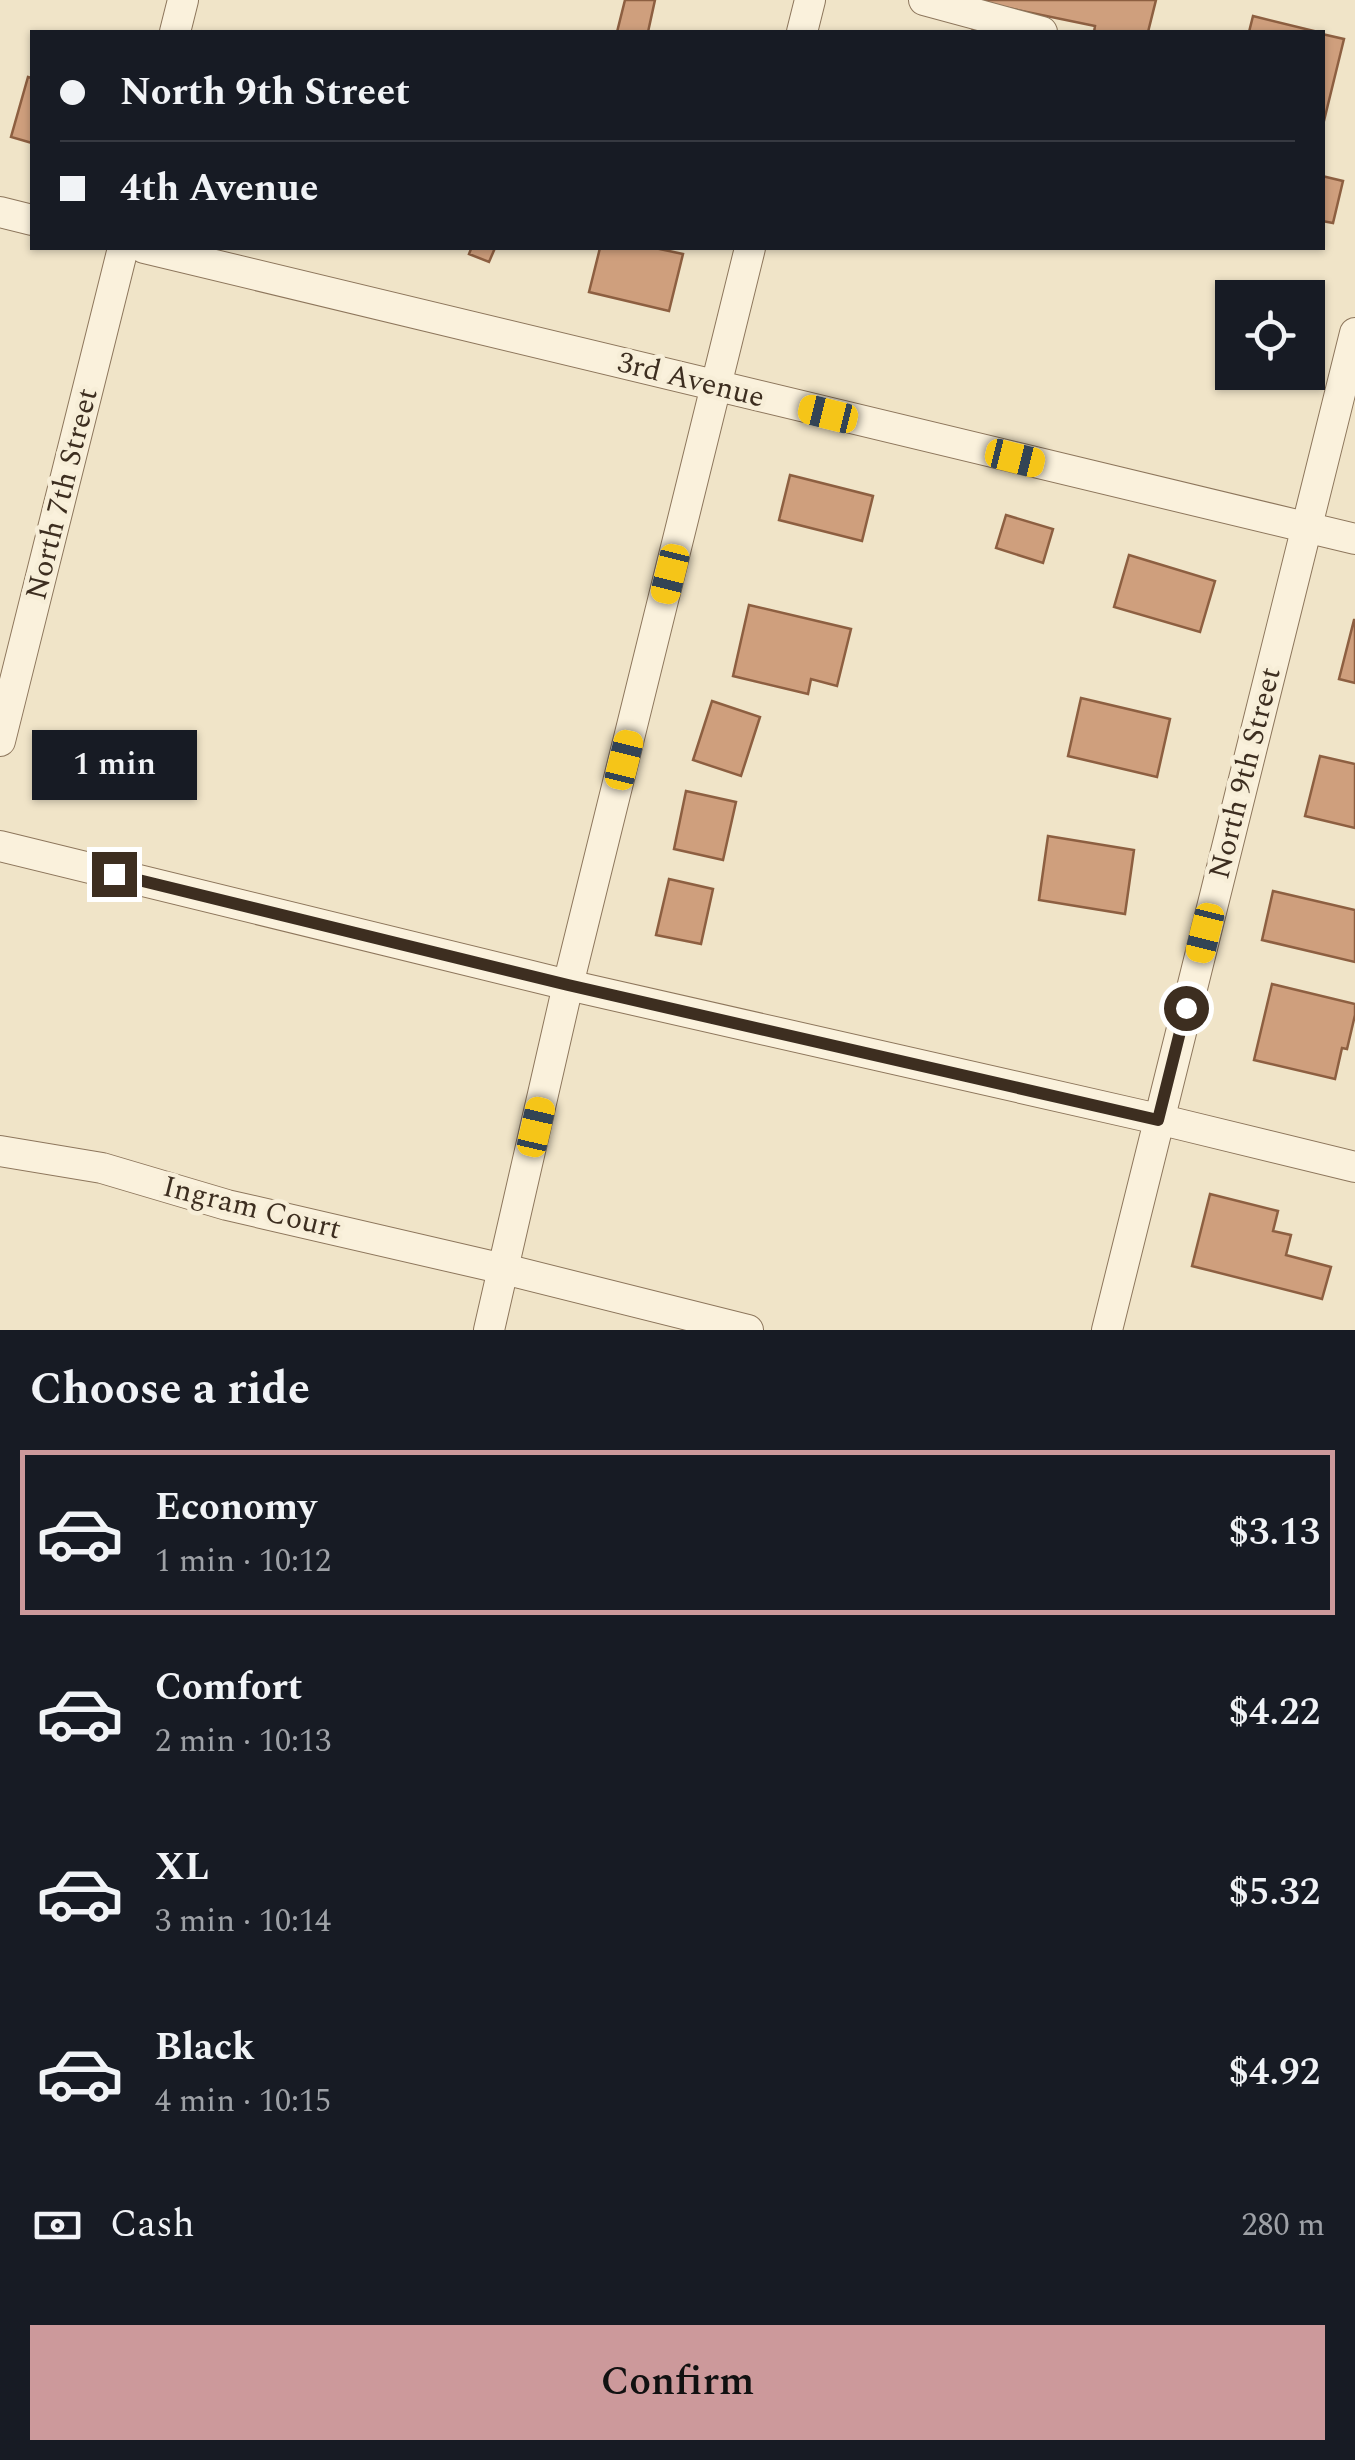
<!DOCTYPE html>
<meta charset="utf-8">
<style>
:root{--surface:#171b24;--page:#20242c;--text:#f1f3f6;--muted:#9ea1a6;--line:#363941;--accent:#cc999b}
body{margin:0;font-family:Spectral,serif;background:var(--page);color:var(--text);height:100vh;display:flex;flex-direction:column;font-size:38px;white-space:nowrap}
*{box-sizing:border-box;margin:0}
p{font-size:32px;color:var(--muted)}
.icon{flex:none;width:55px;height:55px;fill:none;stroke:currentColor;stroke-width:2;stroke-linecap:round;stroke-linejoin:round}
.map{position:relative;height:1330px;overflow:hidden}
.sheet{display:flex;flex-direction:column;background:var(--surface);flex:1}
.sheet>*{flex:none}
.top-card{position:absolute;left:30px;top:30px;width:1295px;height:220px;border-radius:0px;box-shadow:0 2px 8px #0004;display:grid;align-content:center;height:220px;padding:0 30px;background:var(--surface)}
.controls{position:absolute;left:1215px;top:280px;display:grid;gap:20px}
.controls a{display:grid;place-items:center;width:110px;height:110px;border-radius:0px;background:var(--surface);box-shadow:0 2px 8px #0004;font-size:50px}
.end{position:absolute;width:45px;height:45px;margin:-22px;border:12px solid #3d2e20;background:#fff;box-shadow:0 0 0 5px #fff}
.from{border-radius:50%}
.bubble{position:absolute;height:70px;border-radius:0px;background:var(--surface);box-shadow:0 2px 8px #0004;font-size:32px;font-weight:600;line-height:70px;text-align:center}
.car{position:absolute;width:30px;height:60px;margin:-30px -15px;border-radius:12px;box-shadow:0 0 8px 2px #0007;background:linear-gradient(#f5c518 24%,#345 0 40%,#f5c518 0 76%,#345 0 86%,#f5c518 0)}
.top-card b{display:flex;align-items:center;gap:35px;height:95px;font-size:38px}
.top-card b+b{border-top:2px solid var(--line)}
.top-card i{width:25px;height:25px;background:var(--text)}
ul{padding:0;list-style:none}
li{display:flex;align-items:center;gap:30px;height:165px;margin:0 20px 15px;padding:0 10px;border:5px solid transparent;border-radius:0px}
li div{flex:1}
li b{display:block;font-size:38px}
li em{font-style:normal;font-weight:600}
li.selected{border-color:var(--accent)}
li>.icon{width:90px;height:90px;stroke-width:1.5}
h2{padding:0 30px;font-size:45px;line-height:120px}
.pay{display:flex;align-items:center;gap:25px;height:110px;padding:0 30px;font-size:38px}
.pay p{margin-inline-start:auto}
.cta{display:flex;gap:20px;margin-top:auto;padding:20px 30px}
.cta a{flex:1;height:115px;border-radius:0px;background:var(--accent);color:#111;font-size:40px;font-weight:600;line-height:115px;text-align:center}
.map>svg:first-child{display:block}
.building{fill:#cf9f7d;stroke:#8d5f41;stroke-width:2.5}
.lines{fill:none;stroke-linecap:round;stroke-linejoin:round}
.minor-casing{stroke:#8d765c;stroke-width:32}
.minor{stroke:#faf1dc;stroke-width:30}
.route{stroke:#3d2e20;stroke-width:12}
.labels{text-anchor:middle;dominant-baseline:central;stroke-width:9;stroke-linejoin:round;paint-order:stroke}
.street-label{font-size:30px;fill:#3d2e20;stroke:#f7eed8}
</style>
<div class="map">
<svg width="1355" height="1330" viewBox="0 0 1355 1330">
<rect width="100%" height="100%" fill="#f0e4c8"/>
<g class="building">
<path d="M625 0H655L648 32H617Z"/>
<path d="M978 0H1156L1148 32H1094L1095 26 1003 7 997 32H972L980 1Z"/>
<path d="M1253 16 1318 32H1249Z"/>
<path d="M1322 34 1344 39 1322 129Z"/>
<path d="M28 77 32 78V143L11 137Z"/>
<path d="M1322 176 1343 181 1333 223 1322 221Z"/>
<path d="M466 248H495L489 262 469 254 471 249Z"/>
<path d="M600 248H655L683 254 669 311 589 292Z"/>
<path d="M790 475 873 496 862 541 779 520Z"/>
<path d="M1006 515 1053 529 1043 563 996 548Z"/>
<path d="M1129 555 1215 581 1200 632 1114 607Z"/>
<path d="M749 605 851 629 837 686 811 679 808 694 733 676Z"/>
<path d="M1354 620H1355V683L1339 679Z"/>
<path d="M1081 698 1170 719 1157 777 1068 756Z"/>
<path d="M712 701 760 717 741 776 693 760Z"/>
<path d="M1320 756 1355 764V828L1305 816Z"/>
<path d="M686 791 736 802 723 860 674 849Z"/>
<path d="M1048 836 1134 850 1125 914 1039 900Z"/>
<path d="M669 879 713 889 701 944 656 935Z"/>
<path d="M1273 891 1355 910V962L1262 940Z"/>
<path d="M1272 984 1355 1004V1015L1347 1049 1342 1048 1335 1079 1254 1060Z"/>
<path d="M1210 1194 1278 1211 1273 1231 1291 1235 1286 1255 1331 1267 1322 1299 1192 1266Z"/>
</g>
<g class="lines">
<g class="minor-casing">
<g id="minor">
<path d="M924 0 1042 32"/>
<path d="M175 32 183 0"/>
<path d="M802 32 810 0"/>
<path d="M0 212 32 220"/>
<path d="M144 248 1355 539"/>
<path d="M0 741 123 248"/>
<path d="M0 846 568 985 1158 1119 1355 1167"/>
<path d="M0 1151 102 1168 227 1205 504 1269 748 1330"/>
<path d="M489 1330 568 985 750 248"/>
<path d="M1107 1330 1355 333"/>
</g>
</g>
<use href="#minor" class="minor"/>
</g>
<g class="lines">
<path class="route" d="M114 874 568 985 1158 1120 1186 1008"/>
</g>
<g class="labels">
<g class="street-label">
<text transform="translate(691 380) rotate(14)">3rd Avenue</text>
<text transform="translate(62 494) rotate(-76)">North 7th Street</text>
<text transform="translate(1245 773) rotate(-76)">North 9th Street</text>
<text transform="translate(252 1208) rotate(14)">Ingram Court</text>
</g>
</g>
</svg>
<div class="controls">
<a><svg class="icon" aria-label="locate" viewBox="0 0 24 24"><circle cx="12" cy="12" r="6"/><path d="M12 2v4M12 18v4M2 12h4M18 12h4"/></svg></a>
</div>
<i class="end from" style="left:1186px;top:1008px"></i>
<i class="end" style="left:114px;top:874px"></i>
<div class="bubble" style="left:32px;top:730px;width:165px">1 min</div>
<i class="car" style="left:828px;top:414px;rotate:284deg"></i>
<i class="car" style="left:1015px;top:458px;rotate:104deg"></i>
<i class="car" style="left:670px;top:574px;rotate:194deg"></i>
<i class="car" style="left:624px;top:760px;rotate:14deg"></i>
<i class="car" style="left:1205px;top:933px;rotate:194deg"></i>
<i class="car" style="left:536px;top:1127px;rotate:13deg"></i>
<div class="top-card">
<b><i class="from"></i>North 9th Street</b>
<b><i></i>4th Avenue</b>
</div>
</div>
<section class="sheet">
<h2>Choose a ride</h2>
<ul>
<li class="selected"><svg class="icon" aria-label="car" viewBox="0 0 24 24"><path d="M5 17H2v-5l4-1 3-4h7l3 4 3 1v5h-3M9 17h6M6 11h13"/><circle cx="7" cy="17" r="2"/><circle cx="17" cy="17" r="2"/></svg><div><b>Economy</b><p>1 min · 10:12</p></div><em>$3.13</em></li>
<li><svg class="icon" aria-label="car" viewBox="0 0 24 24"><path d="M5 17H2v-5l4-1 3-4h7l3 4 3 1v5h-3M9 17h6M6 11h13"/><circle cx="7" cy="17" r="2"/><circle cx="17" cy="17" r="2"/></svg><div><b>Comfort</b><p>2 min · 10:13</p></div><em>$4.22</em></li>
<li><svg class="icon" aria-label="car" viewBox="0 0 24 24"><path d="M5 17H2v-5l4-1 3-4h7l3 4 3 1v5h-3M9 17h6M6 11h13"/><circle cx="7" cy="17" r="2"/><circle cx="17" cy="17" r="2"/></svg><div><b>XL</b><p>3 min · 10:14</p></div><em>$5.32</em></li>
<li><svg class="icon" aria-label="car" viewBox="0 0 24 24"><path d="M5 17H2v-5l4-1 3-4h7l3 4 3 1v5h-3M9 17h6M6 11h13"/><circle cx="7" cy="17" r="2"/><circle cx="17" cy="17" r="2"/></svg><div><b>Black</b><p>4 min · 10:15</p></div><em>$4.92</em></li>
</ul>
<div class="pay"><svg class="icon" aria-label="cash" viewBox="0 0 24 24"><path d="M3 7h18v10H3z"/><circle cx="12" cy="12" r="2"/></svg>Cash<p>280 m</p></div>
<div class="cta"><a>Confirm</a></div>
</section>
